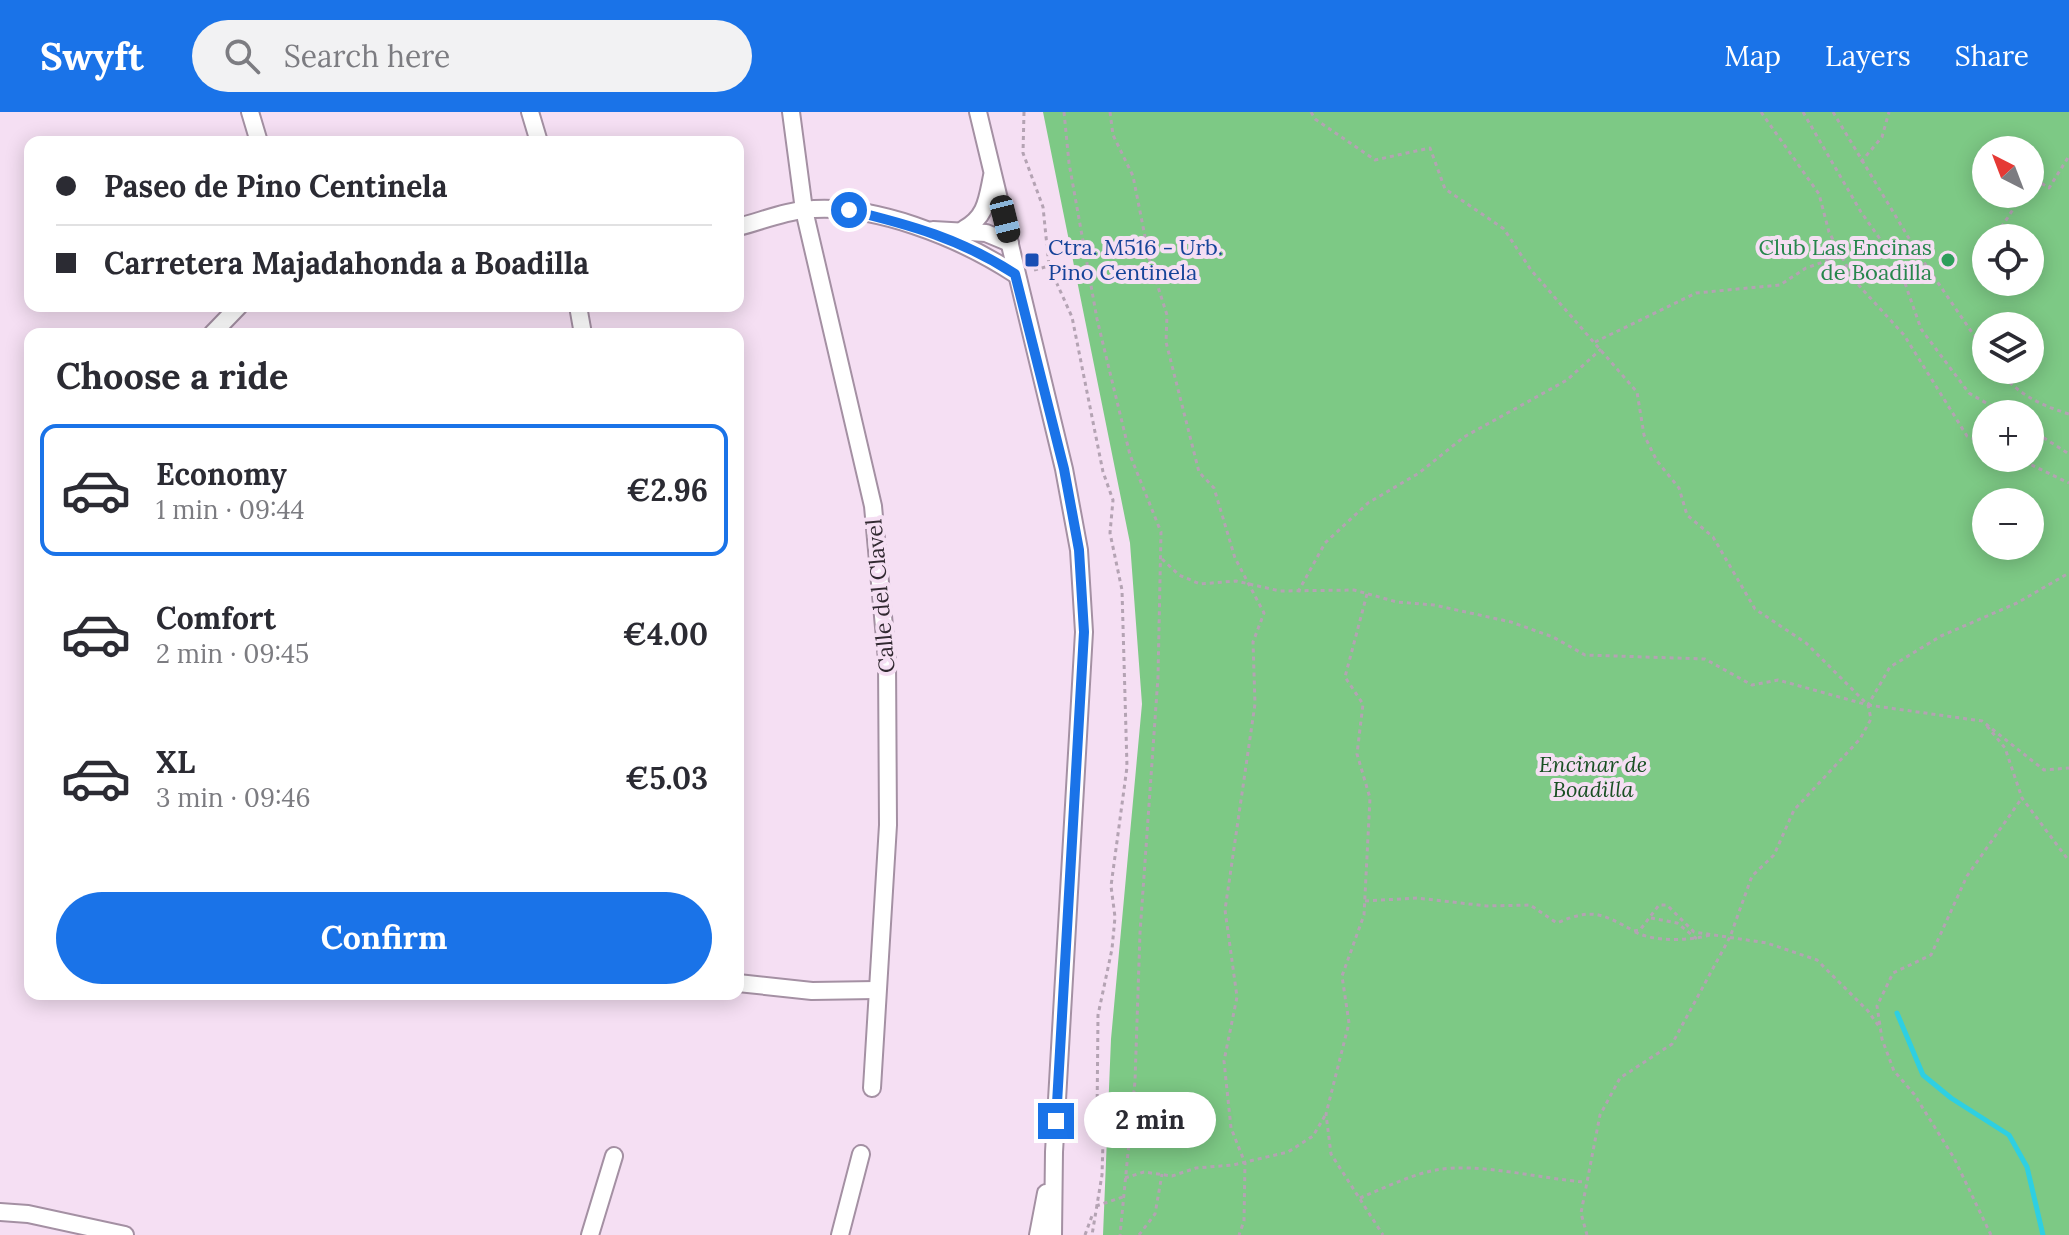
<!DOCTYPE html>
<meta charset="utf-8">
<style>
:root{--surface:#fff;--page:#f2f2f3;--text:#2b2b33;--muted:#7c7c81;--line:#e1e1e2;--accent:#1a73e8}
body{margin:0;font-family:Lora,serif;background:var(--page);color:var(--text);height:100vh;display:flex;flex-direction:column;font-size:30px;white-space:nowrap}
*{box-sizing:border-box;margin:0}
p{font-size:26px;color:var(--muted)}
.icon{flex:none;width:44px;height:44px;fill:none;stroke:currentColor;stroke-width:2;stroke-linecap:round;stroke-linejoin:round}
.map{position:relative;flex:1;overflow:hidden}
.side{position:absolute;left:24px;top:216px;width:720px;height:672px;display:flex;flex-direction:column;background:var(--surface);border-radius:16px;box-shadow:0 4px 20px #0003}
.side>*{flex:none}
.hud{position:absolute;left:24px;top:24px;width:720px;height:176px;border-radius:16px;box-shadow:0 4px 20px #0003;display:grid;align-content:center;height:176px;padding:0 32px;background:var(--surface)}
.needle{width:52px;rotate:318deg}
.buttons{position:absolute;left:1972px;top:24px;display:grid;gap:16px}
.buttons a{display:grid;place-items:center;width:72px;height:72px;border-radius:50%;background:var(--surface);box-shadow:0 4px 20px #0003;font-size:40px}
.end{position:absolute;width:36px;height:36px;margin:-18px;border:10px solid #1a73e8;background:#fff;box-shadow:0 0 0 4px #fff}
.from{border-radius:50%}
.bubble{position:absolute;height:56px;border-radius:28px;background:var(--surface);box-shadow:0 4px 20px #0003;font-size:26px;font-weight:700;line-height:56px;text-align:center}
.car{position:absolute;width:24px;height:48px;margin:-24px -12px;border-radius:10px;box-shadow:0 0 6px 2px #0007;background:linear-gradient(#222 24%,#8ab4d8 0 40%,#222 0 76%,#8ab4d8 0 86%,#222 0)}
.hud b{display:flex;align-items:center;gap:28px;height:76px;font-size:30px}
.hud b+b{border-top:2px solid var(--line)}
.hud i{width:20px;height:20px;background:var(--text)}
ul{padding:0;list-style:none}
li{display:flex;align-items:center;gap:24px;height:132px;margin:0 16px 12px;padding:0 16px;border:4px solid transparent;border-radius:16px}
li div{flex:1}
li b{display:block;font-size:30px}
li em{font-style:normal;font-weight:700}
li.active{border-color:var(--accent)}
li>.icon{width:72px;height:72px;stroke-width:1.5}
h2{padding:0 32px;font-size:36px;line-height:96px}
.cta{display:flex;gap:16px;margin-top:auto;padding:16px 32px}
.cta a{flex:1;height:92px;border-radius:48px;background:var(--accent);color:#fff;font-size:32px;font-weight:700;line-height:92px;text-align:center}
header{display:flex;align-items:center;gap:48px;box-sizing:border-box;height:112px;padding:0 40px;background:var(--accent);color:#fff}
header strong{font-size:38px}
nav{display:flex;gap:44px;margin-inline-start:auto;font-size:28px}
.search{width:560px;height:72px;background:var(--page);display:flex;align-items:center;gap:20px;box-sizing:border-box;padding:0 28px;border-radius:44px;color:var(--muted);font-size:30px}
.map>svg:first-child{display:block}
.green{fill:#7dc985;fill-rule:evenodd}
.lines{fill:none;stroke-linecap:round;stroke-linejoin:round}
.stream{stroke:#2ecfe2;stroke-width:5}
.minor-casing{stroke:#a490a3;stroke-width:20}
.path{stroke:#b4a3b3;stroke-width:3;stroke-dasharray:4 4;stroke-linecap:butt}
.minor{stroke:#fff;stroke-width:16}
.route{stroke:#1a73e8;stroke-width:10}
.transit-dot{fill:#1a4fb4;stroke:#f5dff3;stroke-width:3}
.leisure-dot{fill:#2e9e5b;stroke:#f5dff3;stroke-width:3}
.labels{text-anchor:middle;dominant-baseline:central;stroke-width:8;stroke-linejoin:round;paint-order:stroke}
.transit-label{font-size:22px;fill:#164399;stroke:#f5dff3;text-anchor:start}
.leisure-label{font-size:22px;fill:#27864d;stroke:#f5dff3;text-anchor:end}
.street-label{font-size:22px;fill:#312931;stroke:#f5dff3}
.park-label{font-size:22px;font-style:italic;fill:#195023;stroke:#f5dff3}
</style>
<header>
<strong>Swyft</strong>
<div class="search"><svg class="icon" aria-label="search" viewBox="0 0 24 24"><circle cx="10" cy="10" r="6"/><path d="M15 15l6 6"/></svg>Search here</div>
<nav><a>Map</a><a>Layers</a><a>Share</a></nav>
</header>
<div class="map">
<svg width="2069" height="1123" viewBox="0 0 2069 1123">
<rect width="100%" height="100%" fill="#f5dff3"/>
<path class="green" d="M1043 0H2069V1123H1103L1111 927 1142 592 1130 431ZM1986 38H2030V82H1986ZM1986 126H2030V170H1986ZM1986 214H2030V258H1986ZM1986 302H2030V346H1986ZM2030 390V434H1986V390Z"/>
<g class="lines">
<path class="stream" d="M1897 901 1923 963 1951 986 2009 1023 2027 1055 2043 1123"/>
<g class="minor-casing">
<g id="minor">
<path d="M250 0 259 30"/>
<path d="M530 0 539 30"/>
<path d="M791 0 804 98 873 394 887 548 888 713 872 976"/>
<path d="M978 0 1064 357 1079 438 1084 520 1054 1040 1053 1123"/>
<path d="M738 115C759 110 782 100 804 98 872 90 960 126 1015 162"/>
<path d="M964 117C986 105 987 88 992 64"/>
<path d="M933 118 986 121 1010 131"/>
<path d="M578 194 583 222"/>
<path d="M212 222 239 194"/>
<path d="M738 871 812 879 876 878"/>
<path d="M0 1100 28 1102 125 1123"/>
<path d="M590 1123 614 1044"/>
<path d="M840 1123 861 1042"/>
<path d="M1038 1123 1046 1081"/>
</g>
</g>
<g class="path">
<path d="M1024 0 1023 41 1043 95 1049 154 1072 205 1103 360 1113 388 1110 421 1122 478 1127 655 1111 774 1115 805 1112 837 1098 903 1097 1007 1103 1030 1102 1063 1092 1123"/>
<path d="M1064 0 1069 51 1097 207 1130 343 1161 420 1158 565 1140 821 1135 969 1120 1123"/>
<path d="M1110 0 1113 23 1133 64 1150 150 1167 203 1166 230 1199 360 1214 376 1235 446 1264 501 1253 530 1255 592 1225 798 1237 885 1224 949 1231 1016 1245 1051 1244 1109 1239 1123"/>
<path d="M1311 0 1315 7 1375 48 1430 36 1445 77 1504 117 1531 158 1637 280 1644 323 1657 349 1679 376 1687 403 1713 425 1755 497 1806 531 1868 593 1871 607 1860 627 1794 698 1774 743 1752 764 1730 825 1672 932 1620 966 1600 1003 1581 1101 1587 1123"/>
<path d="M1761 0 1819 82 1829 120 1854 168 1904 223 1967 324 1986 332"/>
<path d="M1803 0 1861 100 1899 154 1921 217 1969 281 2005 302"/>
<path d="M1833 0 1919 143 1986 241"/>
<path d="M1861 50 1882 25 1889 0"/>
<path d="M2030 71 2033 66 2049 76 2069 44"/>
<path d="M1997 122 2023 82"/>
<path d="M1034 158 1049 154"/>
<path d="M1595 230 1696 181 1780 173 1806 156 1843 143"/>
<path d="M1999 258C2017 282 2040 293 2069 302"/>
<path d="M2030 317 2069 342"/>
<path d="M2017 346 2069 371"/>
<path d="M1162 447 1179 463 1200 472 1236 469 1280 479 1354 478 1397 490 1434 493 1511 510 1553 525 1585 543 1705 547 1752 573 1778 568 1868 593 1890 555 1941 524 2017 491 2069 461"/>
<path d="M1298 480 1325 431 1368 391 1419 361 1464 325 1567 268 1601 237"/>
<path d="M1367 482 1345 565 1363 592 1357 642 1370 686 1364 803 1342 864 1349 911 1326 1002 1331 1042 1383 1123"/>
<path d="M1868 593 1982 609 2044 658 2069 656"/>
<path d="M1987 614 2005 636 2022 686 2069 749"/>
<path d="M1365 789 1417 786 1487 794 1530 793 1557 811C1592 796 1601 801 1634 819L1640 818 1659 793H1667L1694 820 1767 831 1817 848 1868 899 1881 917"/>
<path d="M1651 806 1677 811 1697 827"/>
<path d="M1635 820C1655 830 1689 829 1710 823"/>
<path d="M1125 1066 1144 1060 1172 1064 1196 1056 1233 1053 1288 1040 1313 1024 1326 1002"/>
<path d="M1360 1086C1384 1076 1410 1063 1436 1058 1477 1050 1542 1067 1585 1070"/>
<path d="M1096 1094 1123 1085"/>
<path d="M1085 1123 1093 1101"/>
<path d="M1139 1123 1155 1102 1162 1062"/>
<path d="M1991 1123 1954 1046 1914 982 1894 959 1882 927 1877 894 1893 861 1931 843 1967 764 2022 686"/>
</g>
<use href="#minor" class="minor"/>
</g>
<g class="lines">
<path class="route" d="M849 98C911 113 961 127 1015 162L1064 357 1079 438 1084 520 1056 1009"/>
</g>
<rect class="transit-dot" x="1024" y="140" width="16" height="16" rx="4"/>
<circle class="leisure-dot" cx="1948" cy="148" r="8"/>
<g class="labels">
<g class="transit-label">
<text x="1048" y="135">Ctra. M516 - Urb.<tspan x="1048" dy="25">Pino Centinela</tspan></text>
</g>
<g class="leisure-label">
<text x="1932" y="135">Club Las Encinas<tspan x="1932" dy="25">de Boadilla</tspan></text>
</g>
<g class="street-label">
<text transform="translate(880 484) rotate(-95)">Calle del Clavel</text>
</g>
<g class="park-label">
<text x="1593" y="652">Encinar de<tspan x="1593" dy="25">Boadilla</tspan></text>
</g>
</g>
</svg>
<div class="buttons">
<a><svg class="needle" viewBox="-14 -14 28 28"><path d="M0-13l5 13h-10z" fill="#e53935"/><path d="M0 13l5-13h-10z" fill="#7c7c81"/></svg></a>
<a><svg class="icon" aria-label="locate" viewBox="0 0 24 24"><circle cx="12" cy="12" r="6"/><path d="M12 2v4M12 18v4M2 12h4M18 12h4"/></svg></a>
<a><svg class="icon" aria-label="layers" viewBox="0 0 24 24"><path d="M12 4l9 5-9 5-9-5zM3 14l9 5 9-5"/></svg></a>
<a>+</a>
<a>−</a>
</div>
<i class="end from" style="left:849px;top:98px"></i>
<i class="end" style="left:1056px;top:1009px"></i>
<div class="bubble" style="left:1084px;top:980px;width:132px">2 min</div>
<i class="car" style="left:1005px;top:107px;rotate:166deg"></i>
<div class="hud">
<b><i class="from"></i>Paseo de Pino Centinela</b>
<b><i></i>Carretera Majadahonda a Boadilla</b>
</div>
<section class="side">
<h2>Choose a ride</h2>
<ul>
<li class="active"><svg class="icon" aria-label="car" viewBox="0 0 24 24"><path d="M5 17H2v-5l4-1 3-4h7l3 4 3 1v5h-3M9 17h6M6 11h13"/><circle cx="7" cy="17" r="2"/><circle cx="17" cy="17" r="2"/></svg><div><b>Economy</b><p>1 min · 09:44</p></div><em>€2.96</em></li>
<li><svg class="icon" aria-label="car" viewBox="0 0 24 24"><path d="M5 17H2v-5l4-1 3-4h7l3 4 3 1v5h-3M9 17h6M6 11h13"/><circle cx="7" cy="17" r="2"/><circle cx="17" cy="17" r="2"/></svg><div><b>Comfort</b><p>2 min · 09:45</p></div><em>€4.00</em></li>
<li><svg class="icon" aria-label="car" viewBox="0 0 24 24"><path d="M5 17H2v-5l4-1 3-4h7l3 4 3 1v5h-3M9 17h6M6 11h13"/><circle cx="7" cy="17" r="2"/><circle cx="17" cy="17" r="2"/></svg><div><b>XL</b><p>3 min · 09:46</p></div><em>€5.03</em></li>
</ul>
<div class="cta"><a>Confirm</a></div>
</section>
</div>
